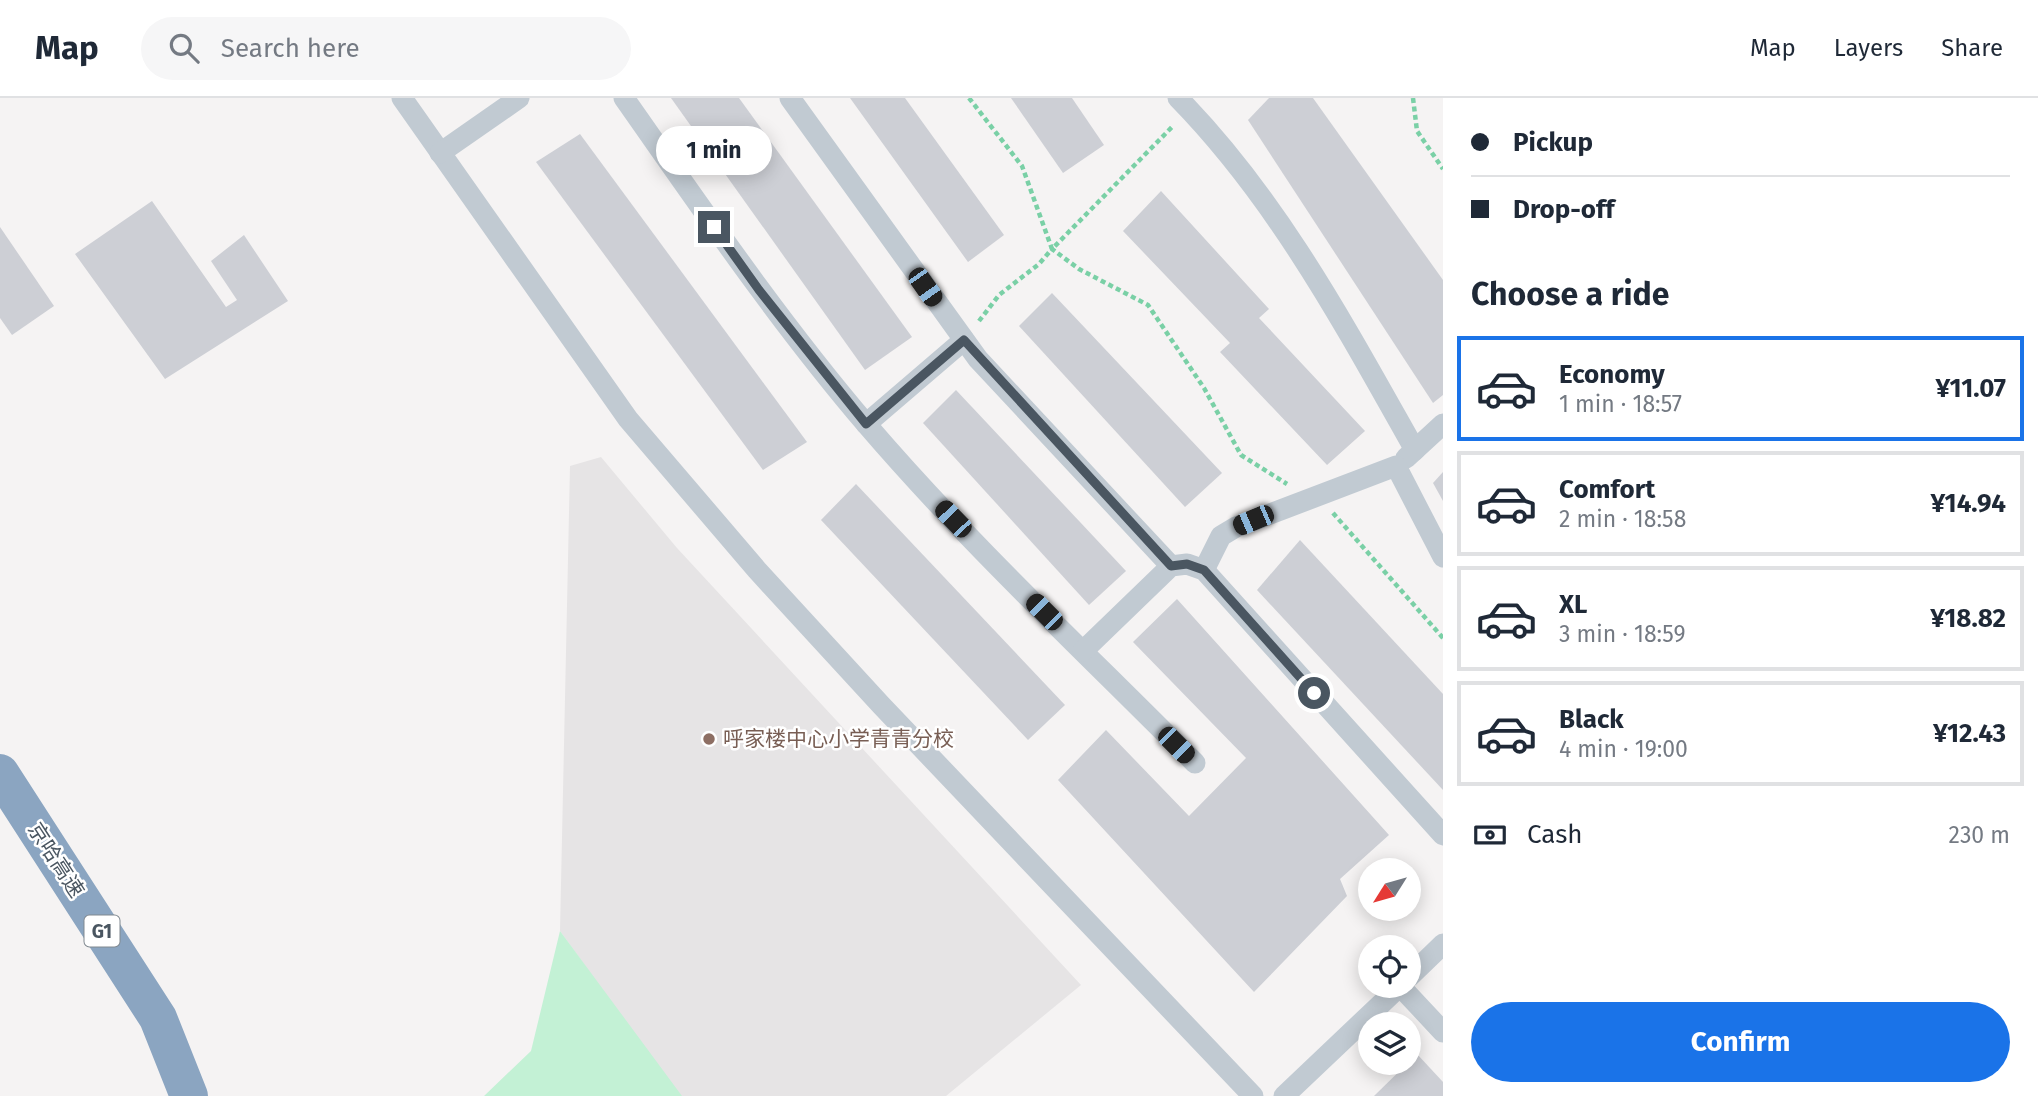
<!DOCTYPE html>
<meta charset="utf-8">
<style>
:root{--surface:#fff;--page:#f6f6f7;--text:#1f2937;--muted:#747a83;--line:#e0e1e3;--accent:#1a73e8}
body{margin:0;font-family:"Fira Sans","Noto Sans SC",sans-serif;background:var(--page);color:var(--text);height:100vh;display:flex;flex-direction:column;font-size:26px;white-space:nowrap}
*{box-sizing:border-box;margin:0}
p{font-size:23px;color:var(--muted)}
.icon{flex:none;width:38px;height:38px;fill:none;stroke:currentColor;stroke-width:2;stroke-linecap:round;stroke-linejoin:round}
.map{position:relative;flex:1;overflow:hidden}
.drawer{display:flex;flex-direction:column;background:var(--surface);width:595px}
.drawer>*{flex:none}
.banner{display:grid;align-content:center;height:154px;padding:0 28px;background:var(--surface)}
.needle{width:46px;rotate:233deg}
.tools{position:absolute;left:1358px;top:760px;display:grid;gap:14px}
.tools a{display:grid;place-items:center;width:63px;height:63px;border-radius:50%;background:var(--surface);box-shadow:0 4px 18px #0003;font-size:35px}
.end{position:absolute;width:32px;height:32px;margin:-16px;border:9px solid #4a5661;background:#fff;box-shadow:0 0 0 4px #fff}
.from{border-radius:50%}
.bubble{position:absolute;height:49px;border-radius:24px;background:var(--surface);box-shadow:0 4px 18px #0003;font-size:23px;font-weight:700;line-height:49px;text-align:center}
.car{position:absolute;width:21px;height:42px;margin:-21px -10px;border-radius:9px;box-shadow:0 0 5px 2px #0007;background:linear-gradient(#222 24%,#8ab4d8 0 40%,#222 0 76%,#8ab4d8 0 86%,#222 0)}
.banner b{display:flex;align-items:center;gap:24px;height:66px;font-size:26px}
.banner b+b{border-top:2px solid var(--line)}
.banner i{width:18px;height:18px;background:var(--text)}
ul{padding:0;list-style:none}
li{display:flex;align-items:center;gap:21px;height:105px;margin:0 14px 10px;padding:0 14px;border:4px solid var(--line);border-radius:0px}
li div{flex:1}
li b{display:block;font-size:26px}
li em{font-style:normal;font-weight:700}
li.selected{border-color:var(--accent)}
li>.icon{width:63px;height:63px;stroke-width:1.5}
h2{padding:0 28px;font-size:32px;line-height:84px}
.pay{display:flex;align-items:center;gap:18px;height:77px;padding:0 28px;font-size:26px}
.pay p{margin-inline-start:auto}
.cta{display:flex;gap:14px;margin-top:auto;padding:14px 28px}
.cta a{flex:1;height:80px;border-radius:42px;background:var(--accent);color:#fff;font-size:28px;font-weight:700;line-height:80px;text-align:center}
header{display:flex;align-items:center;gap:42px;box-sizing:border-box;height:98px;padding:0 35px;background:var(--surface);border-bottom:2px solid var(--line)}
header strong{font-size:33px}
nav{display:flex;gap:38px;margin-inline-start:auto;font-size:24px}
.search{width:490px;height:63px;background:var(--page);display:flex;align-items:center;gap:18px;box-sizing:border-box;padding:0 24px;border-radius:38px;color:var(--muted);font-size:26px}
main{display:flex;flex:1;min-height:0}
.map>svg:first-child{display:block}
.education{fill:#e6e4e5}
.green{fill:#c3f1d5}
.building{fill:#cdcfd5}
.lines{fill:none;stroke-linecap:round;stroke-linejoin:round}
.path{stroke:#7ad0a6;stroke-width:4.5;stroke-dasharray:5 3.5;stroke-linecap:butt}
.street{stroke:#c1cad2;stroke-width:21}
.highway{stroke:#8ba5c1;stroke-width:38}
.route{stroke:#4a5661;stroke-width:9}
.education-dot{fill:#8d6e63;stroke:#fff;stroke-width:2.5}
.labels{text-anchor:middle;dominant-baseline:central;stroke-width:5;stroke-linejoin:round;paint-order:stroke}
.shield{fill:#fff;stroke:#808990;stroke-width:2}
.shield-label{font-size:19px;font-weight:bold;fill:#4a5661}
.education-label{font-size:21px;fill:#785e54;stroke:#fff;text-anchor:start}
.street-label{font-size:21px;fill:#4a5661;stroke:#fff}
</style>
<header>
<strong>Map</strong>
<div class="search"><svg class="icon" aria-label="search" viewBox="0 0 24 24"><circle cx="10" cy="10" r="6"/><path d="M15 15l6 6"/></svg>Search here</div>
<nav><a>Map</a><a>Layers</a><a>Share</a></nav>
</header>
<main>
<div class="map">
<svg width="1443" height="998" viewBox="0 0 1443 998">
<rect width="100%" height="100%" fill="#f5f3f3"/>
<path class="education" d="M601 359 677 450 1081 887 946 998H679L560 833 570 368Z"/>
<path class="green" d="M560 833 682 998H484L531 953Z"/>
<g class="building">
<path d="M671 0H739L912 239 865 272Z"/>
<path d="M850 0H905L1004 137 968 164Z"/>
<path d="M1011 0H1072L1104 47 1063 75Z"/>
<path d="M1269 0H1313L1443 182V297L1433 305 1248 22Z"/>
<path d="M580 36 807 344 763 372 536 64Z"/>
<path d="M1161 93 1269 211 1259 220 1365 333 1327 367 1220 254 1230 245 1123 133Z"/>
<path d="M152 103 226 209 237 202 211 163 244 137 288 203 165 281 75 156Z"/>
<path d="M0 129 54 208 12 237 0 220Z"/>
<path d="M1052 195 1222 375 1185 409 1019 228Z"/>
<path d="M956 292 1126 473 1089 507 923 325Z"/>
<path d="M1443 374V403L1433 385Z"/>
<path d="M856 386 1065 607 1028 642 821 422Z"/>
<path d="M1300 442 1443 596V692L1257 492Z"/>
<path d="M1177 501 1389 737 1340 781 1347 798 1254 894 1058 682 1106 632 1189 718 1246 660 1133 544Z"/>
<path d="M1417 956 1443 984V998H1374Z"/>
</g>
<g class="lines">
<g class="path">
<path d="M969 0 1022 68 1052 151 1174 27"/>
<path d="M1413 0 1417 33 1443 71"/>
<path d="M979 223 999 197 1039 166 1052 151 1079 171 1148 207 1204 290 1241 357 1287 386"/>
<path d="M1333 415 1443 540"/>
</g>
<g class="street">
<path d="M402 0 628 321 757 472 881 607 1253 998"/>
<path d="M624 0C702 111 779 224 867 327 969 446 1085 554 1195 665"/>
<path d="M790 0 978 261 1171 468"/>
<path d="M1178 0C1278 102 1345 228 1415 352"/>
<path d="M440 55 519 0"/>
<path d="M866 326 964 242"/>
<path d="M1406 360 1443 326"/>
<path d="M1204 472 1221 438 1236 429 1396 368 1443 459"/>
<path d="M1083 553 1171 468 1187 466 1204 472 1443 737"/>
<path d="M1409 879 1443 846"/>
<path d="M1284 998 1400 888 1443 934"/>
</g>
<path class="highway" d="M0 675 158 920 189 998"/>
</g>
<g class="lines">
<path class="route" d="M714 129 759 192 866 326 964 242 1171 468 1187 466 1204 472 1314 595"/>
</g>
<circle class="education-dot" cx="709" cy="641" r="7"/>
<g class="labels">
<rect class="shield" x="84.5" y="817.5" width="35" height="31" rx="5"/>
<g class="shield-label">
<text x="102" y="833">G1</text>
</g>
<g class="education-label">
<text x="723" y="641">呼家楼中心小学青青分校</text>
</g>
<g class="street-label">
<text transform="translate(56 762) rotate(57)">京哈高速</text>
</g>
</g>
</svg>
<div class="tools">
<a><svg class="needle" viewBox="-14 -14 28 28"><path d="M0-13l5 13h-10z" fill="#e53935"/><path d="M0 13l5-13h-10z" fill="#747a83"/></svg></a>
<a><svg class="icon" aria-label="locate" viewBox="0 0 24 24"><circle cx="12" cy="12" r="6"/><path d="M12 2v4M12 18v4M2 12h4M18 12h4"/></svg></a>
<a><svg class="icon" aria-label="layers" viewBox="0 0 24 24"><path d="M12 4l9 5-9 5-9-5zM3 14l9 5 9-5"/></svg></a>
</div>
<i class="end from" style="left:1314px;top:595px"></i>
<i class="end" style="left:714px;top:129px"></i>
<div class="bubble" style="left:656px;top:28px;width:116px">1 min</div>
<i class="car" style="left:925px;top:189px;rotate:145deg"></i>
<i class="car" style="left:953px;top:421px;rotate:316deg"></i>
<i class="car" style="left:1253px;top:422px;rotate:247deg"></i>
<i class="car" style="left:1044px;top:514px;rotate:315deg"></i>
<i class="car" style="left:1176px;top:647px;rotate:135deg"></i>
</div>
<section class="drawer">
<div class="banner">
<b><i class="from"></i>Pickup</b>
<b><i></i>Drop-off</b>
</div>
<h2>Choose a ride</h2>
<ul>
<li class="selected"><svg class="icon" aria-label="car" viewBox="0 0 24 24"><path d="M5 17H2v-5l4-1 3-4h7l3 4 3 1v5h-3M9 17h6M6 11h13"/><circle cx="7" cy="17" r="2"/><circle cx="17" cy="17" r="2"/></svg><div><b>Economy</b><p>1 min · 18:57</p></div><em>¥11.07</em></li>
<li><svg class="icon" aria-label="car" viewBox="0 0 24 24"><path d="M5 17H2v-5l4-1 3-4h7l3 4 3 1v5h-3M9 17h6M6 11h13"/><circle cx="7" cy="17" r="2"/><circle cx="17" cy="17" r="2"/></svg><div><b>Comfort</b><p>2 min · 18:58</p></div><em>¥14.94</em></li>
<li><svg class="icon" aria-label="car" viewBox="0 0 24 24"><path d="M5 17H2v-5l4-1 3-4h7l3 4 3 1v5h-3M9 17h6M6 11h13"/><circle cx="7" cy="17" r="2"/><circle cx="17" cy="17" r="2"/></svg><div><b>XL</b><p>3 min · 18:59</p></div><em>¥18.82</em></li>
<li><svg class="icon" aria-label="car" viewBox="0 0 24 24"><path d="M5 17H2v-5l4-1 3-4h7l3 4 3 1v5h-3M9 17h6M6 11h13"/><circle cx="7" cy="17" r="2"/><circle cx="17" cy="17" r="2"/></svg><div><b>Black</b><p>4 min · 19:00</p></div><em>¥12.43</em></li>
</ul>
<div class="pay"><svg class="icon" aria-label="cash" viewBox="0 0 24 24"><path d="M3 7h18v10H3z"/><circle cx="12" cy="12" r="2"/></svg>Cash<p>230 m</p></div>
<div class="cta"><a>Confirm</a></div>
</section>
</main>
